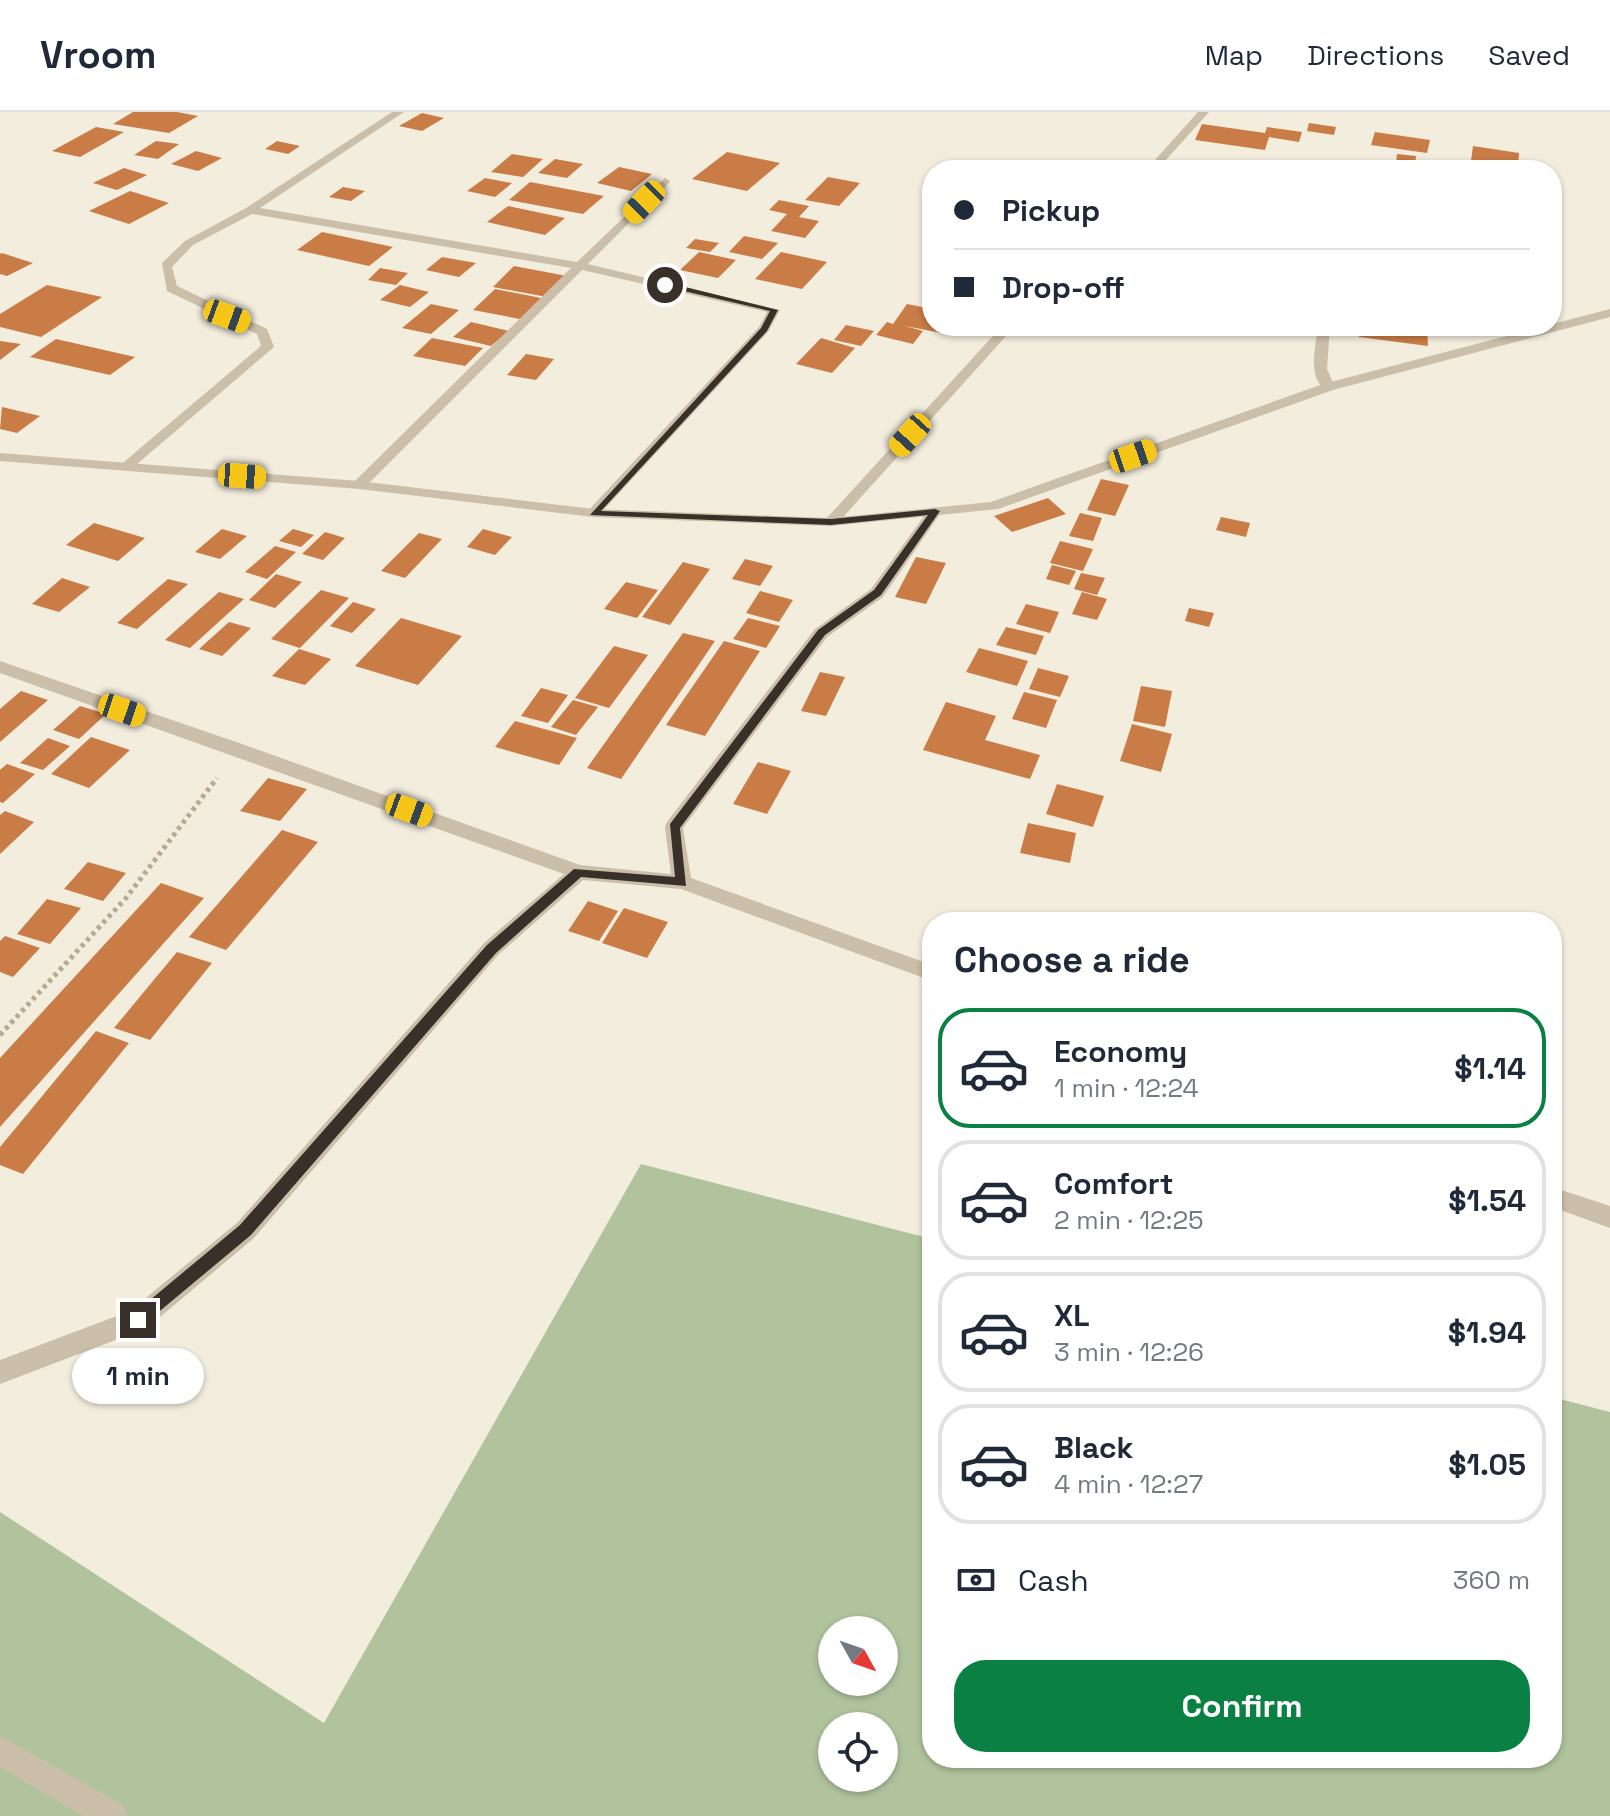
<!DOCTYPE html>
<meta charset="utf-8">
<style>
:root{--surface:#fff;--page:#f6f6f7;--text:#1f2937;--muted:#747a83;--line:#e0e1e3;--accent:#0b8043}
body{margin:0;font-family:"Space Grotesk",sans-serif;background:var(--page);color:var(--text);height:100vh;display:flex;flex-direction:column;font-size:30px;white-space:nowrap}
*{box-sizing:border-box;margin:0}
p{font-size:26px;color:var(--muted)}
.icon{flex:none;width:44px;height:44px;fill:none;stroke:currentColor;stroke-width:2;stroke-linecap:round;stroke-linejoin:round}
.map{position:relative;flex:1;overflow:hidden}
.side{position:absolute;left:922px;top:800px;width:640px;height:856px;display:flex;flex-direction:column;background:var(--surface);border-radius:32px;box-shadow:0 2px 6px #0004}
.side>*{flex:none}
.hud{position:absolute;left:922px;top:48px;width:640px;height:176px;border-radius:32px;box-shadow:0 2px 6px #0004;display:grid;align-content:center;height:176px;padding:0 32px;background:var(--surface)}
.needle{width:52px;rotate:130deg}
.tools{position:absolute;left:818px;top:1504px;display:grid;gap:16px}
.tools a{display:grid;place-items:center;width:80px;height:80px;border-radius:50%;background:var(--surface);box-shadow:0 2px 6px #0004;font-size:40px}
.end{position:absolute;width:36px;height:36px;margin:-18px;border:10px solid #393129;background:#fff;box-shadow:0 0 0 4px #fff}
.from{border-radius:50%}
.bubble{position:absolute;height:56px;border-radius:28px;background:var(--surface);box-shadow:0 2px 6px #0004;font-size:26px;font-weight:600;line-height:56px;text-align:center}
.car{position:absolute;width:24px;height:48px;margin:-24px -12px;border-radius:10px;box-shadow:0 0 6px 2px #0007;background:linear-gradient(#f5c518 24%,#345 0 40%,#f5c518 0 76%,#345 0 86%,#f5c518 0)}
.hud b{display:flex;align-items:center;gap:28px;height:76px;font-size:30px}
.hud b+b{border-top:2px solid var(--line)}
.hud i{width:20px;height:20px;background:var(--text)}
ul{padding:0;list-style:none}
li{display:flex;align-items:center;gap:24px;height:120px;margin:0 16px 12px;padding:0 16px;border:4px solid var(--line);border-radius:32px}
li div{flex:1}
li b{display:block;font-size:30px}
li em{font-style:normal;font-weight:600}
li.on{border-color:var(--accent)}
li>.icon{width:72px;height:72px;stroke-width:1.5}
h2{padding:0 32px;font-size:36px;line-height:96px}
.pay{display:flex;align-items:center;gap:20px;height:88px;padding:0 32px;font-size:30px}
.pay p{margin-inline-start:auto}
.cta{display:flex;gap:16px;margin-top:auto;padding:16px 32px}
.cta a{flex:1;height:92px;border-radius:32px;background:var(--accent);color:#fff;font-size:32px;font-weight:600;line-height:92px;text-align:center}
header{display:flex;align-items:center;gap:48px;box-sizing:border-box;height:112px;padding:0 40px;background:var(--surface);border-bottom:2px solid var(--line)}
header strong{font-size:38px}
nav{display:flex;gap:44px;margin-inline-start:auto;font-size:28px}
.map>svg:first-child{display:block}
.green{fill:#b0c39d;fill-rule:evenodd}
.building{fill:#ca7c46}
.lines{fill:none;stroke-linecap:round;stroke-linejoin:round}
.path{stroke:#b8a993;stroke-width:5;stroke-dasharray:4 4;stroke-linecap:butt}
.service{fill:#ccbfa9;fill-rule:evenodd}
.minor{fill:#ccbfa9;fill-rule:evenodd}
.tertiary{fill:#ccbfa9;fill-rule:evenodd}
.route{fill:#393129}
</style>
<header>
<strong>Vroom</strong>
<nav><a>Map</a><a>Directions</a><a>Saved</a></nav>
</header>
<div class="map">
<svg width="1610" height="1704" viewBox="0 0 1610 1704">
<rect width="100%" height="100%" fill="#f3edde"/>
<path class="green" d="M641 1052 932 1127V1646H1552V1285L1610 1300V1704H0V1400L324 1611ZM832 1518H884V1570H832ZM832 1614H884V1666H832Z"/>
<g class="building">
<path d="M133 0H177L198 4 169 21 113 12Z"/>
<path d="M422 1 444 6 422 19 399 14Z"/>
<path d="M1309 11 1336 15 1334 23 1307 19Z"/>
<path d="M1202 12 1265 21 1267 15 1302 20 1299 30 1269 25 1265 38 1195 28Z"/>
<path d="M96 15 124 20 80 45 52 39Z"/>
<path d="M1375 20 1430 28 1427 41 1371 33Z"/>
<path d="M156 29 179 32 158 47 134 43Z"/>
<path d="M277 29 300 34 288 42 265 37Z"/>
<path d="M1473 34 1519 41 1518 56 1471 49Z"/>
<path d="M196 39 222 46 198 59 171 52Z"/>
<path d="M727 40 780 51 747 79 692 67Z"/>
<path d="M512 42 543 47 523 65 491 60Z"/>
<path d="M1397 42 1416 44 1415 54 1434 58H1365L1366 48 1396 52Z"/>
<path d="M555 47 583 52 567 66 538 61Z"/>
<path d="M1268 49 1310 55 1309 58H1265Z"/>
<path d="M619 55 652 62 631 79 597 71Z"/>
<path d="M124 56 147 63 117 78 93 71Z"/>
<path d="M828 65 860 71 839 94 805 88Z"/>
<path d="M485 66 512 71 495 85 467 79Z"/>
<path d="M530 70 604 84 583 102 509 88Z"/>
<path d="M343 75 365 79 351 89 329 85Z"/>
<path d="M130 79 169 91 129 112 89 99Z"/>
<path d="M779 88 809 94 799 105 819 109 805 126 771 119 787 102 769 98Z"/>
<path d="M508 94 565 106 545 123 487 110Z"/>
<path d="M322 120 393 135 369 154 297 138Z"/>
<path d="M744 124 778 131 762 147 729 140Z"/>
<path d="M695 127 719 131 710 140 686 136Z"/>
<path d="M699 140 736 148 718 166 680 158Z"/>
<path d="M781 140 827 150 802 177 755 167Z"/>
<path d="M0 142 2 141 33 151 7 164 0 162Z"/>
<path d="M442 145 476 151 459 165 426 158Z"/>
<path d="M514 154 567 164 547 185 493 175Z"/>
<path d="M380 156 408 161 396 173 368 168Z"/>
<path d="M47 173 102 185 41 225 0 215V202Z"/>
<path d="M400 173 429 180 410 195 380 188Z"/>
<path d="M495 177 541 186 520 207 473 198Z"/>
<path d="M431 192 459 198 431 222 402 216Z"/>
<path d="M907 192 932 197V214H952L947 222 905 214 923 219 913 232 876 223 887 210 893 212Z"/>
<path d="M471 210 509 219 491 234 453 225Z"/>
<path d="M846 213 874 219 861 234 834 228Z"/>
<path d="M1359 214H1427L1428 234 1359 225Z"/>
<path d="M432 226 483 236 465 254 413 244Z"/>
<path d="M821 226 855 236 832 261 796 252Z"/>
<path d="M56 227 135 245 110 263 30 245Z"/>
<path d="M0 229 21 232 0 248Z"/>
<path d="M526 242 554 247 536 268 507 263Z"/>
<path d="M2 295 40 304 17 321 0 317Z"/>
<path d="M1101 367 1129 373 1115 404 1087 398Z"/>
<path d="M1048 386 1066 402 1012 420 994 404Z"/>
<path d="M1080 401 1102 406 1093 429 1069 424Z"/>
<path d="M1221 405 1250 411 1246 425 1216 418Z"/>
<path d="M94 411 145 426 118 449 66 433Z"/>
<path d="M222 417 247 424 220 447 195 440Z"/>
<path d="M293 417 314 423 301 435 279 429Z"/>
<path d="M483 417 512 425 495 443 467 435Z"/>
<path d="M325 420 345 426 323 448 302 442Z"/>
<path d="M419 421 442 427 405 466 381 459Z"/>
<path d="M1060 429 1093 437 1083 459 1050 451Z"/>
<path d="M275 434 296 440 267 467 245 460Z"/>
<path d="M916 445 946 451 926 492 895 485Z"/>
<path d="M745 447 773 454 760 474 732 467Z"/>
<path d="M683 450 710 457 670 513 642 505Z"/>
<path d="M1052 453 1076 459 1069 473 1046 467Z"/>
<path d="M1081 461 1105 466 1097 483 1074 477Z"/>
<path d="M276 462 302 470 275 496 249 488Z"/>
<path d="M62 466 90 475 59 500 32 492Z"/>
<path d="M168 467 188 472 137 517 117 511Z"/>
<path d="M626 470 658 478 637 506 604 497Z"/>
<path d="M321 478 349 486 300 536 271 527Z"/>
<path d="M760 479 793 488 779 510 746 501Z"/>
<path d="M219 480 244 487 190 536 165 528Z"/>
<path d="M1082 480 1107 487 1097 508 1072 502Z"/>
<path d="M353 490 376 497 352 521 330 514Z"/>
<path d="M1026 492 1059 500 1050 521 1016 512Z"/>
<path d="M1189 496 1214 501 1209 515 1185 509Z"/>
<path d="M401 506 462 524 418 573 355 554Z"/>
<path d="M748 506 780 514 766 536 733 527Z"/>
<path d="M229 510 251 516 222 544 199 537Z"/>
<path d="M1006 515 1044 524 1036 543 996 533Z"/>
<path d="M683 521 715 529 621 667 587 656Z"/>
<path d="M724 529 760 539 705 624 666 613Z"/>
<path d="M614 534 648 543 609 596 575 586Z"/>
<path d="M979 536 1028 549 1017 574 966 560Z"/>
<path d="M299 537 331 547 305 573 272 564Z"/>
<path d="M1038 556 1069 564 1060 585 1029 577Z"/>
<path d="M820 560 845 565 826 604 801 599Z"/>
<path d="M1141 574 1172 579 1165 615 1133 609Z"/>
<path d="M541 576 568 583 548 611 521 604Z"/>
<path d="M21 579 48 588 0 630V597Z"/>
<path d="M1024 580 1057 588 1046 616 1012 607Z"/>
<path d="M573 588 598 595 576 623 551 615Z"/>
<path d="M946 590 996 604 985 628 1040 643 1030 667 923 638Z"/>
<path d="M80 594 106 602 79 627 53 618Z"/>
<path d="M515 609 577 626 559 653 495 635Z"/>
<path d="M1132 612 1172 622 1161 660 1120 649Z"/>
<path d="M91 625 130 638 89 676 51 662Z"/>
<path d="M48 626 70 634 43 658 20 651Z"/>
<path d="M758 650 791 659 767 702 733 692Z"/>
<path d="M7 652 35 662 3 691 0 690V658Z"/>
<path d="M268 666 307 677 280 709 240 699Z"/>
<path d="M1057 672 1104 684 1093 715 1046 702Z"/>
<path d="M5 699 34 710 0 742V703Z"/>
<path d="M1028 711 1076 721 1070 751 1020 741Z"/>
<path d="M282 718 318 730 226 838 189 825Z"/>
<path d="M88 750 126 761 103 789 64 777Z"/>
<path d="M161 771 204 786 0 1015V946Z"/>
<path d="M47 787 81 796 50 832 17 822Z"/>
<path d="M588 789 618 799 599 829 568 819Z"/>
<path d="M624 796 668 810 647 846 602 831Z"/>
<path d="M5 824 40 836 13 865 0 860V829Z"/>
<path d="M177 840 212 851 150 928 114 916Z"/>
<path d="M96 919 129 931 23 1062 0 1053V1035Z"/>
</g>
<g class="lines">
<path class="path" d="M0 923 126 786 217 666"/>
<path class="service" d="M0 1624 123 1693 127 1704H83L0 1655Z"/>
<g class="minor">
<path d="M392 0H404L260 96 577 150 665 66 670 69 669 71 588 152 780 198 768 220 598 404 593 405 586 401 759 215 767 200 582 158 364 376 359 377 352 373 354 370 571 156 252 102 193 133 172 155 177 174 267 217 274 235 130 358 118 355 261 234 257 222 167 179 162 151 185 129 246 96Z"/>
<path d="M1198 0H1209L1157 58H1146Z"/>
<path d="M1339 50H1347V58H1337Z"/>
<path d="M1002 214H1015L836 413H826V407Z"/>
<path d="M1318 214H1330L1327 257 1335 275 1328 279C1306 268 1316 234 1318 214Z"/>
<path d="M935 395 942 399 883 485 827 525 683 716 691 766 932 853V869L681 777 583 768 498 843 254 1126 147 1216 0 1272V1248L130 1199 238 1110 484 831 564 762 0 561V549L245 633 580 753 671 762 665 715 667 710 815 517 871 477 930 396Z"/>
<path d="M1552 1075 1610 1094V1116L1552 1095Z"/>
</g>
<path class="tertiary" d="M1610 197V205L1333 278 998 397 831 414 593 405 359 377 0 349V341L359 369 593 397 831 406 991 390 1323 272Z"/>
</g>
<path class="route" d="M665 170 778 198 767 219 601 399 831 407 935 397 940 399 881 483 825 523 680 716 686 774 581 765 496 841 251 1123 143 1213H132V1203L240 1113 487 833 574 757 675 765 670 712 818 518 874 478 928 403 831 413 590 403 761 216 770 199 662 174Z"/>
</svg>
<div class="tools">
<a><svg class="needle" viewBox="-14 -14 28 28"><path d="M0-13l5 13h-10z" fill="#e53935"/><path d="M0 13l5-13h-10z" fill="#747a83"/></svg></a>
<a><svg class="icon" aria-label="locate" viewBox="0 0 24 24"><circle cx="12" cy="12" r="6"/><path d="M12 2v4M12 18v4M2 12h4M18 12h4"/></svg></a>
</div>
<i class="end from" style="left:665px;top:173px"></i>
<i class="end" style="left:138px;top:1208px"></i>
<div class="bubble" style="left:72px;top:1236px;width:132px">1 min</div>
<i class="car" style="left:644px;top:90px;rotate:224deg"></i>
<i class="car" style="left:227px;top:204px;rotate:110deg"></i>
<i class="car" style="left:910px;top:323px;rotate:222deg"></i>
<i class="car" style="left:1133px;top:344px;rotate:71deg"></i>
<i class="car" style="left:242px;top:364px;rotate:94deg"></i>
<i class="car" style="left:122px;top:598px;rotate:109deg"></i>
<i class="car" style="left:409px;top:698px;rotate:110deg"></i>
<div class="hud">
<b><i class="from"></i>Pickup</b>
<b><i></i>Drop-off</b>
</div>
<section class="side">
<h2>Choose a ride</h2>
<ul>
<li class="on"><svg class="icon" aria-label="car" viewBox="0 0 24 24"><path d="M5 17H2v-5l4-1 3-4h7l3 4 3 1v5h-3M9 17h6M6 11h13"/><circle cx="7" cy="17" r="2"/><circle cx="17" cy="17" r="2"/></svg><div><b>Economy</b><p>1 min · 12:24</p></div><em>$1.14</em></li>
<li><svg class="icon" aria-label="car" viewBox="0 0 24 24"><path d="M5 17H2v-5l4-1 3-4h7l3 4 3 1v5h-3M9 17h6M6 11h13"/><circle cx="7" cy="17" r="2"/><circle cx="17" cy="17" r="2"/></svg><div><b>Comfort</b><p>2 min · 12:25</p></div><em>$1.54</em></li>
<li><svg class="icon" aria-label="car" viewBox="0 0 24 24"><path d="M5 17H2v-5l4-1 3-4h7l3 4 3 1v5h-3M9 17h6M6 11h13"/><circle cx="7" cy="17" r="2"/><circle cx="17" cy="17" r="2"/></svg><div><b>XL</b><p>3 min · 12:26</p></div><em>$1.94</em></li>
<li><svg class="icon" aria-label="car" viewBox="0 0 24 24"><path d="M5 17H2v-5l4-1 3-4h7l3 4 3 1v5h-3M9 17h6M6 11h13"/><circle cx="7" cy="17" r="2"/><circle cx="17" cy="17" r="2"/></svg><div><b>Black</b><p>4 min · 12:27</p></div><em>$1.05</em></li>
</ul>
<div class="pay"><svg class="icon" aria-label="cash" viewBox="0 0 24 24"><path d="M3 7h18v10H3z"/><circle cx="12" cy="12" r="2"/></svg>Cash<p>360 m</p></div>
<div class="cta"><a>Confirm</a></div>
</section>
</div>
